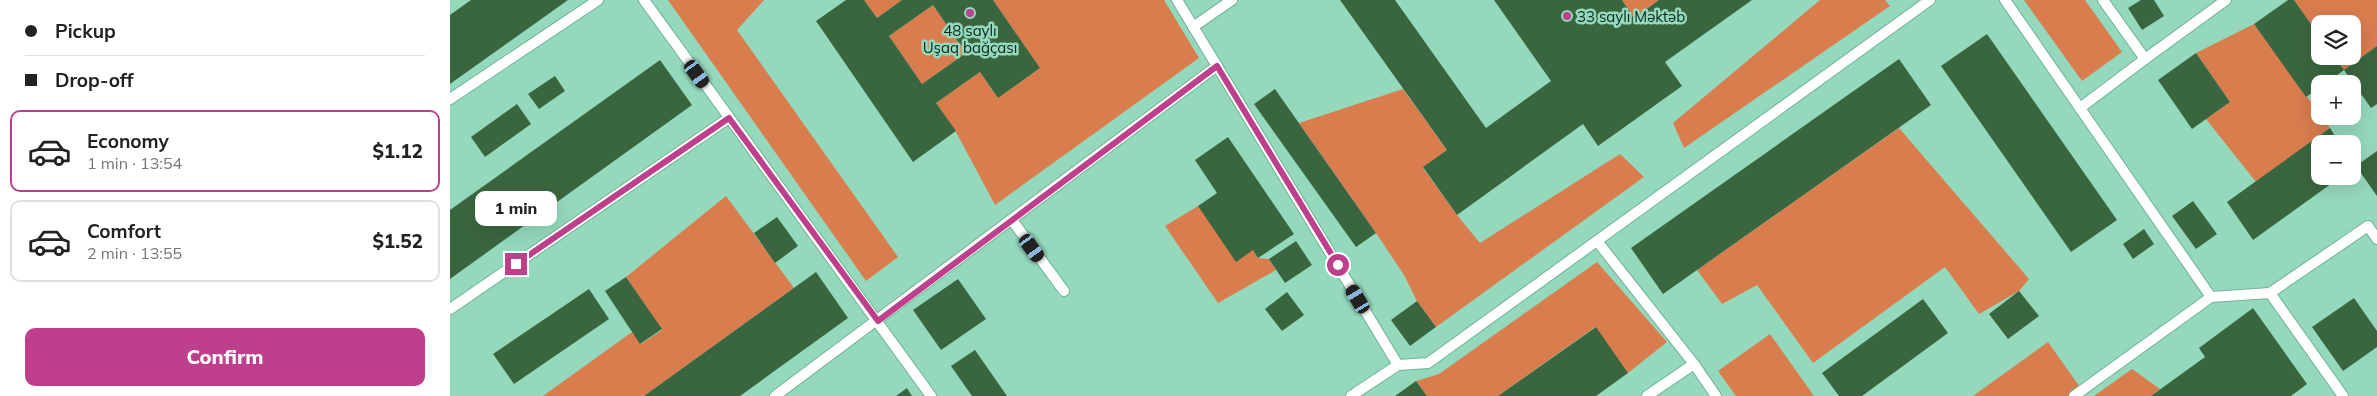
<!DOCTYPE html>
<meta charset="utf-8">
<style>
:root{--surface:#fff;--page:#f6f6f6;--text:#222;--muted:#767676;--line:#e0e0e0;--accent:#be408d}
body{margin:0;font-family:Mulish,sans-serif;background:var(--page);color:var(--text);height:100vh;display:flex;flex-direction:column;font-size:19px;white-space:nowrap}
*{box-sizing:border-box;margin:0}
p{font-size:16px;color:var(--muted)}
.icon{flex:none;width:28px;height:28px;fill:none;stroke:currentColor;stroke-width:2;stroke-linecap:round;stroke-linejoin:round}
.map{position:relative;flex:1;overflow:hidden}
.drawer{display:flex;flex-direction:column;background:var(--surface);width:450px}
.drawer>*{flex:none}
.hud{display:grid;align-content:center;height:110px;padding:0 25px;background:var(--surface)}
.fabs{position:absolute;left:1861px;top:15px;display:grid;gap:10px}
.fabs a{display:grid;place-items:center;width:50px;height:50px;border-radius:10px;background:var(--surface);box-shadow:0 5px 20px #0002;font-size:25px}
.end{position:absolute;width:22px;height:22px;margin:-11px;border:6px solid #be408d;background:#fff;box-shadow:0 0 0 2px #fff}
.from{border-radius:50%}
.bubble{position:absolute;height:35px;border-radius:10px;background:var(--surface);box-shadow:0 5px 20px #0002;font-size:16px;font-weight:800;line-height:35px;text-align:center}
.car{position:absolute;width:15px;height:30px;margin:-15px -8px;border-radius:6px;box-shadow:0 0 4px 1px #0007;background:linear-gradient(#222 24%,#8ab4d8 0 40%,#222 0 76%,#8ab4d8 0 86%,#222 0)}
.hud b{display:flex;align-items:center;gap:18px;height:48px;font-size:19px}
.hud b+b{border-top:1px solid var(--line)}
.hud i{width:12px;height:12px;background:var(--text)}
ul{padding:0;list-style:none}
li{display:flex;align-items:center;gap:15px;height:82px;margin:0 10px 8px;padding:0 15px;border:2px solid var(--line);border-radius:10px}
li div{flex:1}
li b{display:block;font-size:19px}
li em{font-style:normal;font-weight:800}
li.current{border-color:var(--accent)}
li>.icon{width:45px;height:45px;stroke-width:1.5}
.action{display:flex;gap:10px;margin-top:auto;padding:10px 25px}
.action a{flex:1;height:58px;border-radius:10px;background:var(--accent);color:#fff;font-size:20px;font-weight:800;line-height:58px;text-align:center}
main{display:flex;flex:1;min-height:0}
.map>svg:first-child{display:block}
.green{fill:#d97d4e}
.building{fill:#3a663f;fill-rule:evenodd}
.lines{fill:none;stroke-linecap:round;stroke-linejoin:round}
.service-casing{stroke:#70b397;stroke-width:12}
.service{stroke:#fff;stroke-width:10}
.route{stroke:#be408d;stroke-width:6}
.poi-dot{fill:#be408d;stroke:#95d9bd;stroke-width:2}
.labels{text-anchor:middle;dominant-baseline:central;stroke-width:5;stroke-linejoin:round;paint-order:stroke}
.poi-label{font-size:15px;fill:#0b271d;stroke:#95d9bd;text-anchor:start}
</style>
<main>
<section class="drawer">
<div class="hud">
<b><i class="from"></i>Pickup</b>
<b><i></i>Drop-off</b>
</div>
<ul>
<li class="current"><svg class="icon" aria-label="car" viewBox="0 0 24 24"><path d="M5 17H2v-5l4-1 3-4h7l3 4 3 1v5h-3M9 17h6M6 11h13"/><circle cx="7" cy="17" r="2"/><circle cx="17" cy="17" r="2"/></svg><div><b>Economy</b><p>1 min · 13:54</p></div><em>$1.12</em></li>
<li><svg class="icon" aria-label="car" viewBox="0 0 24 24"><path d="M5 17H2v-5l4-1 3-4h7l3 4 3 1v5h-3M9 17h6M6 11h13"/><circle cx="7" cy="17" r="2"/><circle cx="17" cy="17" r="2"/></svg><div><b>Comfort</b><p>2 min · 13:55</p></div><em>$1.52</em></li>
</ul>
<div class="action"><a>Confirm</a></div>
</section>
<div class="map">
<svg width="1927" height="396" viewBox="0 0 1927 396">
<rect width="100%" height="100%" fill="#95d9bd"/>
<g class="green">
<path d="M218 0H314L287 30 448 257 416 281Z"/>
<path d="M414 0H452L427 18Z"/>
<path d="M543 0H714L749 58 545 205 506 132 486 103 530 72 548 98 590 68Z"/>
<path d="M1172 0H1209L1184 18Z"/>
<path d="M1370 0H1435L1440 6 1234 148 1223 123Z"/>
<path d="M1574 0H1635L1672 52 1632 81Z"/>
<path d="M1844 0H1927V46L1894 70 1884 56H1902V24H1870V37Z"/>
<path d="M483 5 516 53 472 84 439 36Z"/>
<path d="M1804 24 1880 128 1806 182 1756 119 1780 102 1746 53Z"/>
<path d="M953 89 997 150 973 168 1007 215 1030 243 1170 154 1194 177 986 327 967 301 954 275 926 233 849 123Z"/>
<path d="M1449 128 1579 279 1569 291 1529 314 1495 267 1363 363 1307 285 1272 304 1247 270Z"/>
<path d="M276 196 344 288 194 396H93L182 332 191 344 212 330 176 277Z"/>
<path d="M748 206 803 250 808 258 819 259 826 270 768 303 715 226Z"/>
<path d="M1147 262 1217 342 1178 373 1145 327 1048 396H977L966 381 989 374Z"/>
<path d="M1320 334 1364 396H1286L1268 371Z"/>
<path d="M1598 342 1632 390 1624 396H1523Z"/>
<path d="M1682 369 1710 389 1701 396H1644Z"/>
</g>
<g class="building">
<path d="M21 0H118L0 84V15Z"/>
<path d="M396 0H414L427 18 452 0H543L590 68 548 98 530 72 486 103 506 131 463 162 366 21ZM483 5 516 53 472 84 439 36Z"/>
<path d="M890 0H945L1036 128 1101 81 1044 0H1172L1184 18 1209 0H1302L1215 62 1232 86 1148 146 1133 124 1007 215 973 167 997 150Z"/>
<path d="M1691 0H1704L1714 16 1692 30 1678 8Z"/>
<path d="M1838 0H1844L1870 37V56H1884L1894 70 1875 84H1870V87L1856 97 1804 24Z"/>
<path d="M1537 34 1667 220 1621 252 1491 66Z"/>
<path d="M1927 46V104L1921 108 1894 70Z"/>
<path d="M1746 53 1780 102 1742 129 1708 80Z"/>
<path d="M1449 59 1481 105 1213 294 1181 248Z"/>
<path d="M210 60 242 105 0 279V210Z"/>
<path d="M105 76 115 91 89 109 78 94Z"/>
<path d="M825 89 926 233 906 247 804 104Z"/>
<path d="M67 104 81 124 35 157 21 137Z"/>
<path d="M1880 128 1890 144H1870V176H1892L1803 240 1777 202Z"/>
<path d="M778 137 844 234 808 258 803 250 786 262 748 206 767 193 745 160Z"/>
<path d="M1927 151V196L1906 166Z"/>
<path d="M1743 201 1767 234 1746 249 1722 216Z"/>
<path d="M327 217 348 246 325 263 304 233Z"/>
<path d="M1694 229 1704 244 1683 259 1673 244Z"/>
<path d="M846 241 862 265 835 283 819 259Z"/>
<path d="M366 272 398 318 290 396H194Z"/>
<path d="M176 277 212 329 190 344 155 291Z"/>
<path d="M508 279 536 319 491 350 463 310Z"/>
<path d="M139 289 159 319 64 384 43 354Z"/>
<path d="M1569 291 1589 316 1558 339 1539 314Z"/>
<path d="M837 292 854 315 832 331 815 309Z"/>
<path d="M1904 298 1927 331V347L1893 371 1862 327Z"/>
<path d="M1473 299 1498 333 1412 396H1389L1372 373Z"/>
<path d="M967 301 986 327 960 346 941 320Z"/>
<path d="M1803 308 1857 384 1841 396H1701L1755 357 1749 348Z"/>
<path d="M1146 327 1178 373 1146 396H1048Z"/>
<path d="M525 350 557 396H522L501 366Z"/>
<path d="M966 381 977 396H945Z"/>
<path d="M457 388 462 396H446Z"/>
</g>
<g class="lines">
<g class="service-casing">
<g id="service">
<path d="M194 0 481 396"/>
<path d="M727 0 948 365 901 396"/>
<path d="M1555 0 1761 297 1820 293 1893 396"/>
<path d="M743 27 782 0"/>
<path d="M1695 59 1776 0"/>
<path d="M0 99 148 0"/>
<path d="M1630 108 1695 59 1653 0"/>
<path d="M562 220 614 291"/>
<path d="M1147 241 1244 364"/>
<path d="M1820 293 1918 226 1927 239"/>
<path d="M0 309 279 118"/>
<path d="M948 365 978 363 1480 0"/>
<path d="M325 396 767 66"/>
<path d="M1197 396 1244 364 1266 396"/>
<path d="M1624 396 1761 297"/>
</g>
</g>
<use href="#service" class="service"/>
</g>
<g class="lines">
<path class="route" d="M66 264 279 118 428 321 767 66 888 265"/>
</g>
<g class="poi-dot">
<circle cx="520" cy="13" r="5"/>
<circle cx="1117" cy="16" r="5"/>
</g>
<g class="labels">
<g class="poi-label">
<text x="1127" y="16">33 saylı Məktəb</text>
<text x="520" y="30" text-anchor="middle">48 saylı<tspan x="520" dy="17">Uşaq bağçası</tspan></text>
</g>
</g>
</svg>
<div class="fabs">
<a><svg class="icon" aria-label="layers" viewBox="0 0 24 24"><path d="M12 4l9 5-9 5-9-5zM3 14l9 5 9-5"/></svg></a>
<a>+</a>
<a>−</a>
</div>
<i class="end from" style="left:888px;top:265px"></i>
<i class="end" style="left:66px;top:264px"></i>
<div class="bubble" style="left:25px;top:191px;width:82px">1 min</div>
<i class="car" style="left:247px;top:74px;rotate:144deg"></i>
<i class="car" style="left:582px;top:248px;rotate:144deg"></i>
<i class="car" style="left:908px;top:299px;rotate:329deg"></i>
</div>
</main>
